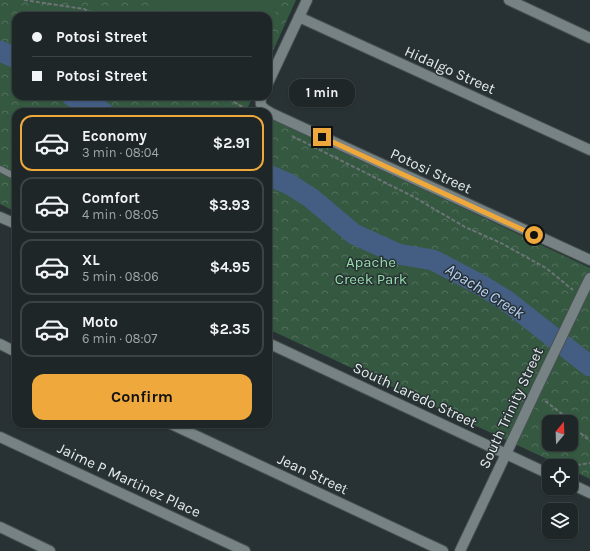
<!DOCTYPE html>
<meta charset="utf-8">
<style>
:root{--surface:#1e2627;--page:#262e2f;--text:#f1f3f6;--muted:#a1a5a7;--line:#3c4344;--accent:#eea83c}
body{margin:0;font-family:Karla,sans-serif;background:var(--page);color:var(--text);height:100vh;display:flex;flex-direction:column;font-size:15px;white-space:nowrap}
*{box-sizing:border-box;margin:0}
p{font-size:13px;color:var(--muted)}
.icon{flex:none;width:22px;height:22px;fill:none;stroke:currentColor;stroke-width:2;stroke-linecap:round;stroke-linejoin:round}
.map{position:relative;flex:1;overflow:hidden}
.drawer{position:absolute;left:12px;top:108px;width:260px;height:320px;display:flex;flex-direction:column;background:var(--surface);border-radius:12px;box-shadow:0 1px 3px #0004,0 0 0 1px var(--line)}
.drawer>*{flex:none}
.guide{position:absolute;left:12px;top:12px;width:260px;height:88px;border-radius:12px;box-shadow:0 1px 3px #0004,0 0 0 1px var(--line);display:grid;align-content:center;height:88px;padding:0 20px;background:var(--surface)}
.needle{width:26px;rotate:19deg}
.controls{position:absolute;left:542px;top:415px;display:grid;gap:8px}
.controls a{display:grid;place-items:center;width:36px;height:36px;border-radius:8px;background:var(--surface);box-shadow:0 1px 3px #0004,0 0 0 1px var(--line);font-size:20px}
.end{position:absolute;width:18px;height:18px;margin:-9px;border:5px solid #eea83c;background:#111;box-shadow:0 0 0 2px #111}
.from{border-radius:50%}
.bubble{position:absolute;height:28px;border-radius:12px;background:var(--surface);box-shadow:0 1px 3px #0004,0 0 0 1px var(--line);font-size:13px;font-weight:700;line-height:28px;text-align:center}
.guide b{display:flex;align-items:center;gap:14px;height:38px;font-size:15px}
.guide b+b{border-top:1px solid var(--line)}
.guide i{width:10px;height:10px;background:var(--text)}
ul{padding:7px 0 0;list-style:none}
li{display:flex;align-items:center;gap:12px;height:56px;margin:0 8px 6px;padding:0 12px;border:2px solid var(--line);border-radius:12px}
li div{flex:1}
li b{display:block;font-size:15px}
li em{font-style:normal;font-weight:700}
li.current{border-color:var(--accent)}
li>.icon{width:36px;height:36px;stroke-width:1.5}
.primary-button{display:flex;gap:8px;margin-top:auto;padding:8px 20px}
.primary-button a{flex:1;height:46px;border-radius:12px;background:var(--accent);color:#111;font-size:16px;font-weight:700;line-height:46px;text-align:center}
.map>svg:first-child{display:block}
.park{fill:url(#park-crowns);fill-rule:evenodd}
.pitch{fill:#355840}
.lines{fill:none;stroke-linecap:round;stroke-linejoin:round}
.river{stroke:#445d83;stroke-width:21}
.service-casing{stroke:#475051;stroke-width:8}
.minor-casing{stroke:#475051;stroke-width:12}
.tertiary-casing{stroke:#475051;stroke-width:12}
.secondary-casing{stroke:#475051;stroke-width:12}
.path{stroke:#6b7475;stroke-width:2;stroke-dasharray:4 2;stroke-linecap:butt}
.service{stroke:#768283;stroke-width:6}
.minor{stroke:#768283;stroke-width:10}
.tertiary{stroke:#768283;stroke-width:10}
.secondary{stroke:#768283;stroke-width:10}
.tertiary-bridge-casing{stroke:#475051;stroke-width:12;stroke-linecap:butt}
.tertiary-bridge{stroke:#768283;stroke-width:10}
.route{stroke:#eea83c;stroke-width:5}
.labels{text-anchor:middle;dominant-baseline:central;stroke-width:3;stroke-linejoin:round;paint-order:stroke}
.street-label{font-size:15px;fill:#e4ebeb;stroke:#283234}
.park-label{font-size:15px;fill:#96dcab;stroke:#283234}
.water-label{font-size:16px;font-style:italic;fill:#b7d0f6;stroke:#283234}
</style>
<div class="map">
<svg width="590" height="551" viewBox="0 0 590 551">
<defs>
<pattern id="park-crowns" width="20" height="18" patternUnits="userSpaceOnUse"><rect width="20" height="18" fill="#355840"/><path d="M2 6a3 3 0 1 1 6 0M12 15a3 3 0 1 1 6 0" fill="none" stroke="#52705c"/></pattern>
</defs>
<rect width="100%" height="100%" fill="#283234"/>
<g class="park">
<path d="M0 0H296L268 62V16H16V96H253L248 107 258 112H16V212L0 204Z"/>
<path d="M268 116 590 268V479L571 470V466H562L268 329ZM549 422H571V444H549Z"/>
</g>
<path class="pitch" d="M147 0H281L268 27V16H181Z"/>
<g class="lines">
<g class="river">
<path d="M0 51 16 58"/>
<path d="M72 96 103 112"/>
<path d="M268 175 289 184 311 198 354 234 398 254 433 260 481 285 507 301 590 366"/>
</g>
<g class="service-casing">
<path id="service" d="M0 169 16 177"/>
</g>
<g class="minor-casing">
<g id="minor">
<path d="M509 0 590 38"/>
<path d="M299 17 590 150"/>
<path d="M268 83 307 0"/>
<path d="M262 96C258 106 263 108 271 113L590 260"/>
<path d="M0 344 16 352"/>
<path d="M171 424 443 551"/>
<path d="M0 437 245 551"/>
<path d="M0 527 50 551"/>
<path d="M460 551 506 454"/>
</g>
</g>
<g class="tertiary-casing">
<g id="tertiary">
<path d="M585 288 590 278"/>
<path d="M506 454 538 386"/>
</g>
</g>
<g class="secondary-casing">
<g id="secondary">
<path d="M0 217 16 224"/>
<path d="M268 343 549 474"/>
<path d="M571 484 590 493"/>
</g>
</g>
<g class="path">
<path d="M24 0 84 9 100 16"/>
<path d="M223 96 237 104 252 111"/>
<path d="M292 136 412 196 465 227 501 243 546 268 573 290"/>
<path d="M545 401 570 420 578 431 590 441"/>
<path d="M571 466 590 463"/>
</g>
<use href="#service" class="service"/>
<use href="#minor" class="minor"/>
<use href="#tertiary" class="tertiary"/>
<use href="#secondary" class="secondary"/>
<g class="tertiary-bridge-casing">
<path id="tertiary-bridge" d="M538 386 585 288"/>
</g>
<use href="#tertiary-bridge" class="tertiary-bridge"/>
</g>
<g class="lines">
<path class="route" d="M322 137 534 235"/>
</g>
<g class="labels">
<g class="street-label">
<text transform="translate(450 70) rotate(24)">Hidalgo Street</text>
<text transform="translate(431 171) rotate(25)">Potosi Street</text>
<text transform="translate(415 395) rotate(25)">South Laredo Street</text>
<text transform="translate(511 408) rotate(-65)">South Trinity Street</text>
<text transform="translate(313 474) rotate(25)">Jean Street</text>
<text transform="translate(129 480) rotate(25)">Jaime P Martinez Place</text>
</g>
<g class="park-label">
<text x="371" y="262">Apache<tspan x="371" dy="17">Creek Park</tspan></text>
</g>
<g class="water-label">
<text transform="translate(485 291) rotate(32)">Apache Creek</text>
</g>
</g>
</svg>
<div class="controls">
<a><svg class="needle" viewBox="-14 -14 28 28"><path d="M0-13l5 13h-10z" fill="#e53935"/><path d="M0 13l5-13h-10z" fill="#a1a5a7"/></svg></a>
<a><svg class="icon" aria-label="locate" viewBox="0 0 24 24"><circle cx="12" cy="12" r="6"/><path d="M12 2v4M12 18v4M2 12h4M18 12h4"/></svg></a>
<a><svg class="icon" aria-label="layers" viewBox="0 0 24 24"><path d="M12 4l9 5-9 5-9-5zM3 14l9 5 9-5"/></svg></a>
</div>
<i class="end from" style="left:534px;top:235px"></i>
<i class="end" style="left:322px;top:137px"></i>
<div class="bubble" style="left:289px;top:79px;width:66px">1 min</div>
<div class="guide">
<b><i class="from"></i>Potosi Street</b>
<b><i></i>Potosi Street</b>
</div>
<section class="drawer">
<ul>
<li class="current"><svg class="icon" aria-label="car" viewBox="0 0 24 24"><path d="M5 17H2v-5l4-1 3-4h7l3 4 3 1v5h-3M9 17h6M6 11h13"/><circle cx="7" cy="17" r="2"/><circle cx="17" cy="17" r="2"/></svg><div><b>Economy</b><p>3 min · 08:04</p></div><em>$2.91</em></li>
<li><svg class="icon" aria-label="car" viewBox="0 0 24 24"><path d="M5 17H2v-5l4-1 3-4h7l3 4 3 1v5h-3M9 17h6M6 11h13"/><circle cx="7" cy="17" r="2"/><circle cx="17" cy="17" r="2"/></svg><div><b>Comfort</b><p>4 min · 08:05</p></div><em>$3.93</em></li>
<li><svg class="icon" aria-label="car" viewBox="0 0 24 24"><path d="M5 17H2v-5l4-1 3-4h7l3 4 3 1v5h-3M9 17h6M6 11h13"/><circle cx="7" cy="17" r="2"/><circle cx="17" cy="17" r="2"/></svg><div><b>XL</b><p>5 min · 08:06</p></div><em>$4.95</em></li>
<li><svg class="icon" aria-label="car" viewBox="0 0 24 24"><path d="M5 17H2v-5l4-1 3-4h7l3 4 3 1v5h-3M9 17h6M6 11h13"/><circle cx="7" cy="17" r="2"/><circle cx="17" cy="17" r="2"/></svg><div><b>Moto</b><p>6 min · 08:07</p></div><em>$2.35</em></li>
</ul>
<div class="primary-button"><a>Confirm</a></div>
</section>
</div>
